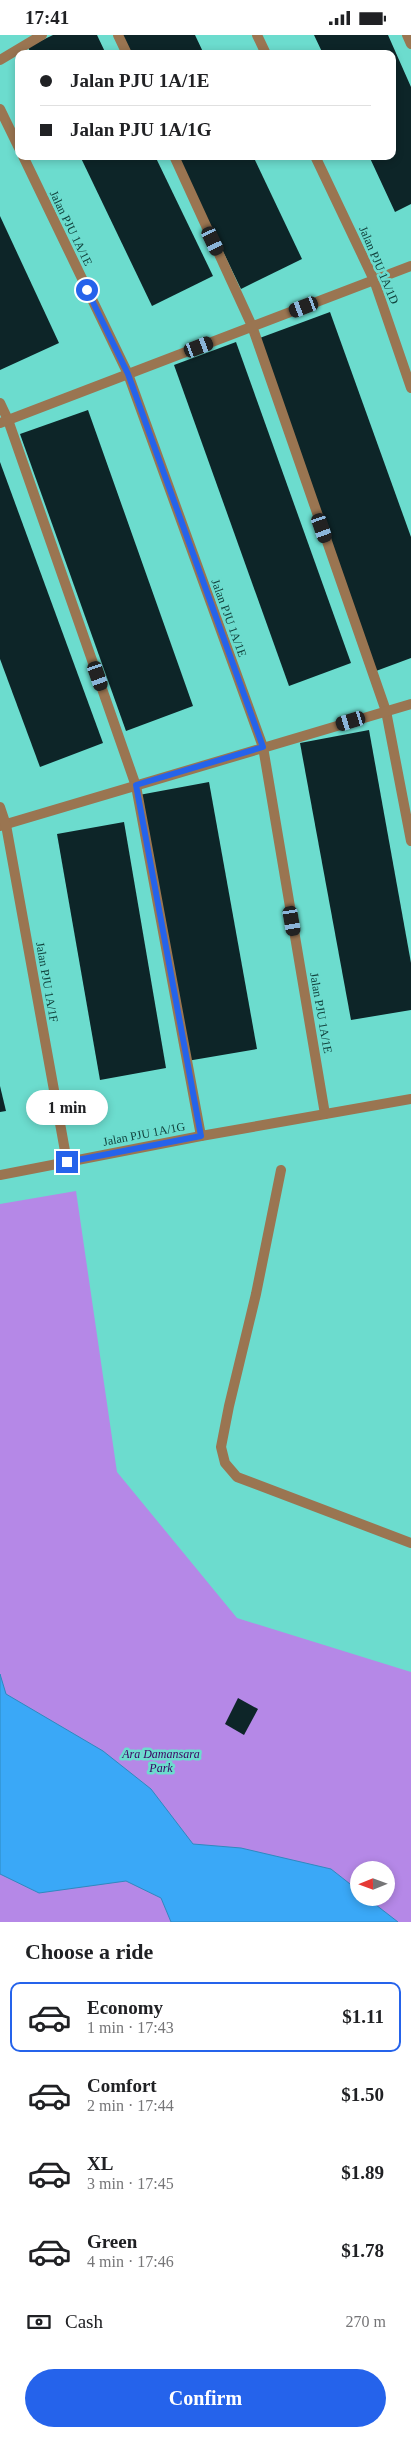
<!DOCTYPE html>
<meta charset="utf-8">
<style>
:root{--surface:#fff;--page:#f6f6f6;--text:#202124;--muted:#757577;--line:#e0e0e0;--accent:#2563eb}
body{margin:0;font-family:"Times New Roman",serif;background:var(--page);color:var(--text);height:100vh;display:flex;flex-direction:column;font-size:19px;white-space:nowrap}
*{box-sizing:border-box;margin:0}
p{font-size:16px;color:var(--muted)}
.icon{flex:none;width:28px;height:28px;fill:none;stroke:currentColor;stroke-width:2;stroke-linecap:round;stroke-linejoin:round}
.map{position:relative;height:1887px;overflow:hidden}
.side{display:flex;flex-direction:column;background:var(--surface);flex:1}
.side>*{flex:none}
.top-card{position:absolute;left:15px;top:15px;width:381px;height:110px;border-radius:10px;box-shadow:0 2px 8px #0003;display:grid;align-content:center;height:110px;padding:0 25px;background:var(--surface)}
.needle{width:32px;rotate:269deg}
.controls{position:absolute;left:350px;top:1826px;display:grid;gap:10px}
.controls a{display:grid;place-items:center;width:45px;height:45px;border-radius:50%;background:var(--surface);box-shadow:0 2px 8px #0003;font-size:25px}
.end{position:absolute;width:22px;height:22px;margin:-11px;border:6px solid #2563eb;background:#fff;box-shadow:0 0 0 2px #fff}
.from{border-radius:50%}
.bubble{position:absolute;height:35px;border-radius:18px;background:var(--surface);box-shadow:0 2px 8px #0003;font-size:16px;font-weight:600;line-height:35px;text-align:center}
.car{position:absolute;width:15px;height:30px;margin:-15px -8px;border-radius:6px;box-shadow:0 0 4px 1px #0007;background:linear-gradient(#222 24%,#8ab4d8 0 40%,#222 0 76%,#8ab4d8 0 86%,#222 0)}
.top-card b{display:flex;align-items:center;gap:18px;height:48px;font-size:19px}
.top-card b+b{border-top:1px solid var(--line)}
.top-card i{width:12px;height:12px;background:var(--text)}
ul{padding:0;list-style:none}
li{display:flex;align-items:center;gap:15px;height:70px;margin:0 10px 8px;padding:0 15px;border:2px solid transparent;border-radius:10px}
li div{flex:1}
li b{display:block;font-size:19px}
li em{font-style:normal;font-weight:600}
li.current{border-color:var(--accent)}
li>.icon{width:45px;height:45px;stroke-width:1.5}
h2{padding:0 25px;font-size:22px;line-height:60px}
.pay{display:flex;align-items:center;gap:12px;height:55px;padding:0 25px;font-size:19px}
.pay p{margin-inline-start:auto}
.cta{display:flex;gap:10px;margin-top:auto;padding:10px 25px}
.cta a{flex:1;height:58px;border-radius:30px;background:var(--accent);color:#fff;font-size:20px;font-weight:600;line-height:58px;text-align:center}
.status{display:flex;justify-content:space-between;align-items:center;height:35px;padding:0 25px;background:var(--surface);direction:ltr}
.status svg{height:14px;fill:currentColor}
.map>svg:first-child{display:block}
.green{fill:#b588e7;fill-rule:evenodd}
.water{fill:#3aa8f7;stroke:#2e89bf}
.building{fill:#0d2528}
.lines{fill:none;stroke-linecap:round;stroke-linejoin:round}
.service{stroke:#9a7551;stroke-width:10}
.minor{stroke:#9a7551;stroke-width:10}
.route{stroke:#2563eb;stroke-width:6}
.labels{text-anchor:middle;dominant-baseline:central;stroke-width:5;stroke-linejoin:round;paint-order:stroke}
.street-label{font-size:12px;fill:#11423d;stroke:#6cdcce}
.park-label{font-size:12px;font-style:italic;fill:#3b0161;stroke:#6cdcce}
</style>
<div class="status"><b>17:41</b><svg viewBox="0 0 49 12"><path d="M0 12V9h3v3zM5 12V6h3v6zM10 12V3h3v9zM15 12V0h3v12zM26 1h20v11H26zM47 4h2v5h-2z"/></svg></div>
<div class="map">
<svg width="411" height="1887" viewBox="0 0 411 1887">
<rect width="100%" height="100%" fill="#6cdcce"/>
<path class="green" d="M76 1156 117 1437 237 1583 411 1637V1887H0V1169ZM359 1835H386V1862H359Z"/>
<path class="water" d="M0 1639 6 1659 103 1716 151 1754 193 1809 241 1813 331 1834 359 1856V1862L367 1863 398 1887H171L161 1863 126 1846 39 1858 0 1839Z"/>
<g class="building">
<path d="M53 0H97L106 19H31L28 12Z"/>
<path d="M119 0H195L204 19H128Z"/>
<path d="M314 0H388L411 52V169L395 177 369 121H392V19H323Z"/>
<path d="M80 121H155L213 241 152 271Z"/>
<path d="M177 121H253L302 224 241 254Z"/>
<path d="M0 181 59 308 0 335Z"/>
<path d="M330 277 411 502V623L376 636 257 304Z"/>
<path d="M236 307 351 628 289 651 174 330Z"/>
<path d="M88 375 193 671 126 696 20 399Z"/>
<path d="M0 427 103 708 40 732 0 624Z"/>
<path d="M369 695 411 928V975L351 985 300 708Z"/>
<path d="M209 747 257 1014 187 1026 139 760Z"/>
<path d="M124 787 166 1033 100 1045 57 799Z"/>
<path d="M0 1051 6 1076 0 1077Z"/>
<path d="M238 1663 258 1674 244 1700 225 1689Z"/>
</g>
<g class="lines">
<g class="service">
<path d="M118 0 127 19"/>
<path d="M407 0 411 9"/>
<path d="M0 25 42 0"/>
<path d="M174 121 252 291 386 676 411 806"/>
<path d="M0 368 8 385 136 751 201 1101"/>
<path d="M0 388 411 231"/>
<path d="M0 791 411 669"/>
</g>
<g class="minor">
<path d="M257 0 266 19"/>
<path d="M0 74 19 113"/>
<path d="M23 121 128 339 263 712 325 1079"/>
<path d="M315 121 374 245 411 353"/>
<path d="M0 772 6 790 67 1127"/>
<path d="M281 1135 256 1259 229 1371 221 1412 225 1428 237 1442 411 1508"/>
<path d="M0 1140 201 1101 411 1064"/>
</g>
</g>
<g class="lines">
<path class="route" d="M67 1127 201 1101 136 750 263 712 128 339 87 255"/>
</g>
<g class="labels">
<g class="street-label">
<text transform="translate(71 193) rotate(64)">Jalan PJU 1A/1E</text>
<text transform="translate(379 230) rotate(67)">Jalan PJU 1A/1D</text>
<text transform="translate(229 583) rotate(70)">Jalan PJU 1A/1E</text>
<text transform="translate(47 947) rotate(80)">Jalan PJU 1A/1F</text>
<text transform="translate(321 978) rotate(80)">Jalan PJU 1A/1E</text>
<text transform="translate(144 1099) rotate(-11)">Jalan PJU 1A/1G</text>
</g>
<g class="park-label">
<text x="161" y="1719">Ara Damansara<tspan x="161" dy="14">Park</tspan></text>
</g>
</g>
</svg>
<div class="controls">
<a><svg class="needle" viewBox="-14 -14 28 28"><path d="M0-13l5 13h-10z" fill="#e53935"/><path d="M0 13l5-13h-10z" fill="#757577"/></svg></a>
</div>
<i class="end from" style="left:87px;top:255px"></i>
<i class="end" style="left:67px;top:1127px"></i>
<div class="bubble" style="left:26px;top:1055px;width:82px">1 min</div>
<i class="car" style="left:213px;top:206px;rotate:155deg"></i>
<i class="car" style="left:304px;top:272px;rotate:249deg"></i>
<i class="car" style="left:199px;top:312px;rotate:69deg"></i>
<i class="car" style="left:322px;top:493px;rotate:161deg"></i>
<i class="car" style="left:98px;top:641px;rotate:161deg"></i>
<i class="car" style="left:351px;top:686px;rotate:253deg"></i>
<i class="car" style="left:292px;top:886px;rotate:170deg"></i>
<div class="top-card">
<b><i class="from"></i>Jalan PJU 1A/1E</b>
<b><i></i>Jalan PJU 1A/1G</b>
</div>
</div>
<section class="side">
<h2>Choose a ride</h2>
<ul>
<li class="current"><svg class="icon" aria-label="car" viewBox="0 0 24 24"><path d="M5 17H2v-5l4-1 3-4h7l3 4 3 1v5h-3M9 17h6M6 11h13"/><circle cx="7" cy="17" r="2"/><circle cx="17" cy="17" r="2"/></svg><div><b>Economy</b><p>1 min · 17:43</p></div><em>$1.11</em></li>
<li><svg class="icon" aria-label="car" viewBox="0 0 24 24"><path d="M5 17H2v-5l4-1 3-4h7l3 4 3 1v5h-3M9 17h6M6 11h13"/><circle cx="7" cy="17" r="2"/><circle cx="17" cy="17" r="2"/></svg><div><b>Comfort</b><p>2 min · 17:44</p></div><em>$1.50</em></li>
<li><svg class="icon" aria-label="car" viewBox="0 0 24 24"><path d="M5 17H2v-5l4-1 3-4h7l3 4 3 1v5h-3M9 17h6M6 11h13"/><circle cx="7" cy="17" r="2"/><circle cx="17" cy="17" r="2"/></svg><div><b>XL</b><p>3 min · 17:45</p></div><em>$1.89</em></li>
<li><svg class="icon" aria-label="car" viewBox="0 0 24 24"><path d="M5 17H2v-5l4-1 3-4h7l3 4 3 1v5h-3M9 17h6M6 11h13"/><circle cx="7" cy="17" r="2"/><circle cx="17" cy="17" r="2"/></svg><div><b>Green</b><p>4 min · 17:46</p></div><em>$1.78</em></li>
</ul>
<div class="pay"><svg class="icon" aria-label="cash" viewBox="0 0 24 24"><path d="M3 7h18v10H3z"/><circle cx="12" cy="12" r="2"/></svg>Cash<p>270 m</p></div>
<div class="cta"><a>Confirm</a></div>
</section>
